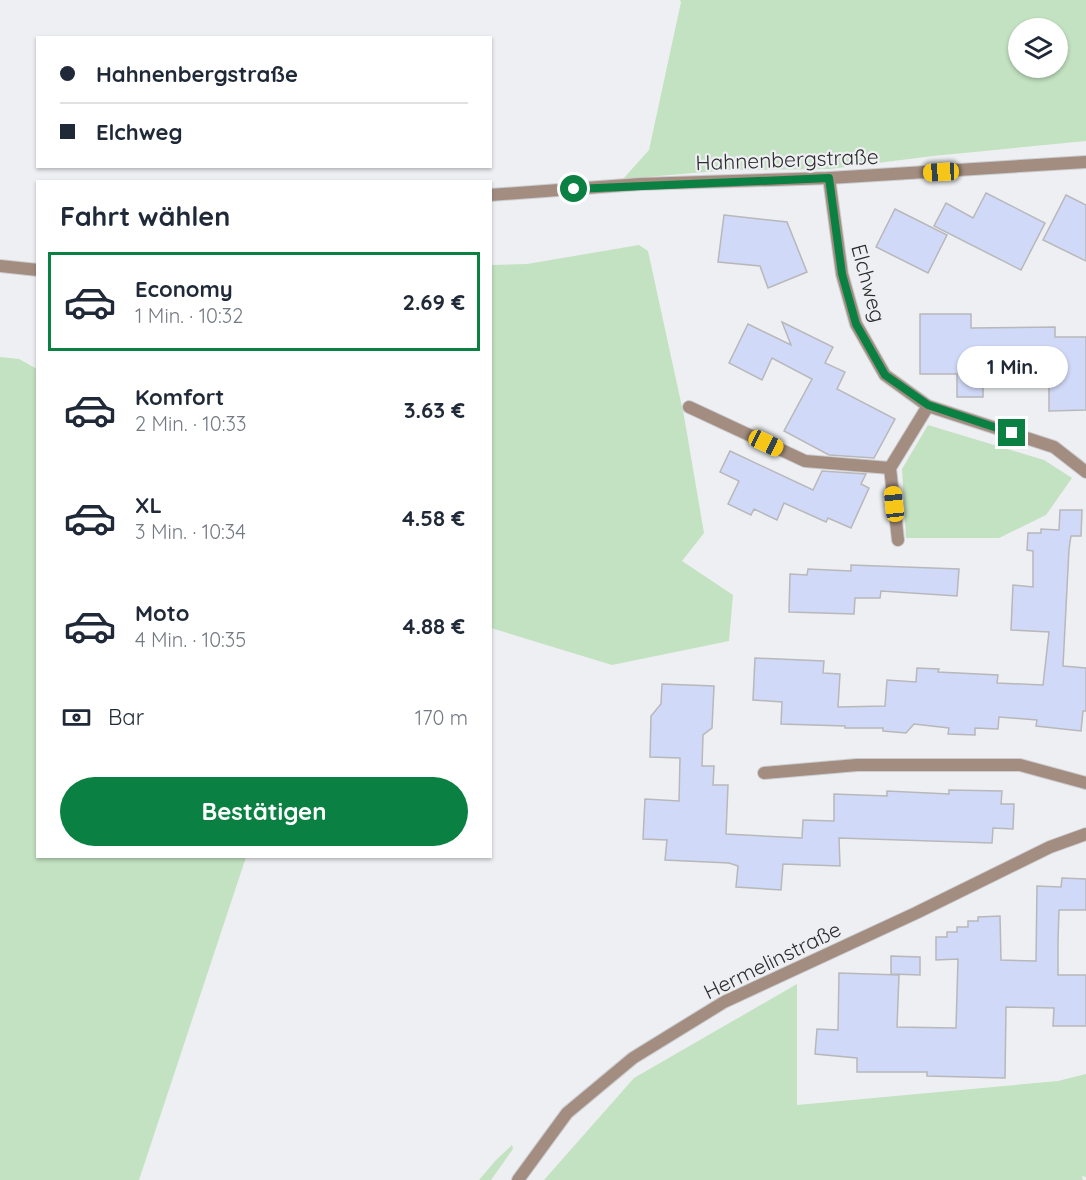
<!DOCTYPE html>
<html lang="de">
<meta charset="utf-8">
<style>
:root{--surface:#fff;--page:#f2f2f3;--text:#1f2937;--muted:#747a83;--line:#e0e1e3;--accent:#0b8043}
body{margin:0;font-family:Quicksand,sans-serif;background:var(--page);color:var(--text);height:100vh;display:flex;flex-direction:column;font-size:22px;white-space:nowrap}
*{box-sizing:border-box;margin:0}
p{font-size:20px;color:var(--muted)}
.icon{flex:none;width:33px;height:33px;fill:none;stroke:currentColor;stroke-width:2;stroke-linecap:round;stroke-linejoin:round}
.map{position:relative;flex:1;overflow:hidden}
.panel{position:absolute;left:36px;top:180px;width:456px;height:678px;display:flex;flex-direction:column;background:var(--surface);border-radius:0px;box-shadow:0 2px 4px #0004}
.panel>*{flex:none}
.banner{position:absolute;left:36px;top:36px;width:456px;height:132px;border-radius:0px;box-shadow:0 2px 4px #0004;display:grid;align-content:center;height:132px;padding:0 24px;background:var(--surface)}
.buttons{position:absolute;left:1008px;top:18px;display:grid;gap:12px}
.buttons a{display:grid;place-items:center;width:60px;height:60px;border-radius:50%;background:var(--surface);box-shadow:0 2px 4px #0004;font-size:30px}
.end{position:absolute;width:27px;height:27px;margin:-14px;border:8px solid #0b8043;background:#fff;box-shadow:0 0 0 3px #fff}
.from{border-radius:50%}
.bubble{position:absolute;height:42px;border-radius:21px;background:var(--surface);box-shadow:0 2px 4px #0004;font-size:20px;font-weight:700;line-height:42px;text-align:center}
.car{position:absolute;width:18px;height:36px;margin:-18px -9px;border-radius:8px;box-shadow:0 0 4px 2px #0007;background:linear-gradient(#f5c518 24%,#345 0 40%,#f5c518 0 76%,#345 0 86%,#f5c518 0)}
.banner b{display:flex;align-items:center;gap:21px;height:57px;font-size:22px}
.banner b+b{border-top:2px solid var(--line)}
.banner i{width:15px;height:15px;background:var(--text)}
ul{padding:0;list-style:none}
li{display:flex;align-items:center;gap:18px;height:99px;margin:0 12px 9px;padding:0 12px;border:3px solid transparent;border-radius:0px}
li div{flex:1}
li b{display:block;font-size:22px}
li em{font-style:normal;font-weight:700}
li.selected{border-color:var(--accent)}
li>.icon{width:54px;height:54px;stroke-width:1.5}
h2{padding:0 24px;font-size:27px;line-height:72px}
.pay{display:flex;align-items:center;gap:15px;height:66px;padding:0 24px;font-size:22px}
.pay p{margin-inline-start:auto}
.primary-button{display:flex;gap:12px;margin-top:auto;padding:12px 24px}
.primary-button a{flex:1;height:69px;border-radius:36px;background:var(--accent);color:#fff;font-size:24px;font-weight:700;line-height:69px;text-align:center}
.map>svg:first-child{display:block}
.green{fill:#c3e2c1;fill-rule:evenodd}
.building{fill:#d0d9f7;stroke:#b8b8bb;stroke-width:1.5}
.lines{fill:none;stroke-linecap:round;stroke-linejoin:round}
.street-casing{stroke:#cbcccf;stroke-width:14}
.street{stroke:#a38d81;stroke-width:12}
.route{stroke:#0b8043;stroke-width:8}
.labels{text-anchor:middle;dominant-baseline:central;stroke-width:4.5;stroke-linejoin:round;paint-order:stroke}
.street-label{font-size:21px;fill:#2d2d2e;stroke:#eeeff2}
</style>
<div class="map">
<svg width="1086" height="1180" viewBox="0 0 1086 1180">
<rect width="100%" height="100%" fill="#eeeff2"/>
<g class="green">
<path d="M680 0H1086V141L933 156 830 169 729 170 623 179 649 150 681 2ZM1018 28H1058V68H1018Z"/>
<path d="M639 245 648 251 684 416 704 533 682 561 733 595 729 641 612 665 491 628V265L527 264Z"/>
<path d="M0 357 19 359 37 369 38 856 246 857 139 1180H0Z"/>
<path d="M928 425 1044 460 1072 478 1046 515 999 538H906L902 469Z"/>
<path d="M797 984V1105L1058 1081 1086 1074V1177L1082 1176 1083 1180H544L634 1078Z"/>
<path d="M512 1145 513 1149 491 1180H479L496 1160Z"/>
</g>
<g class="building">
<path d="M986 193 1045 223 1021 270 934 226 946 203 973 218Z"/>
<path d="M1066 195 1086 205V261L1043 240Z"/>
<path d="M895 209 947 235 928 273 876 247Z"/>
<path d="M724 215 787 222 807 272 768 288 760 266 718 262Z"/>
<path d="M920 314H971V328L1055 327V337H1086V410L1049 411V386H983V397H957V374H920Z"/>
<path d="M782 322 833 347 825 363 845 372 837 389 895 419 874 458 829 455 784 431 812 379 772 358 762 380 729 363 748 324 791 345Z"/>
<path d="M730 451 813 490 822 471 866 474 861 484 869 488 851 528 828 518 826 522 784 503 777 520 754 509 751 515 728 504 739 481 720 472Z"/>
<path d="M1060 510H1082L1081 536H1071L1069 549 1063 666 1086 668V711H1083L1081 731 1036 726 1037 720 999 717 998 729 975 728V735L948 734 949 728 914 724 906 733 883 731V728H845V726L781 724 782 702 753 700 755 658 824 661 823 673 840 674 838 707 885 706 887 680 916 682 917 668 939 669 938 672 998 675 997 683 1043 685 1049 632 1011 630 1013 585 1033 587V551L1027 550 1028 533H1041V529L1059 530Z"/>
<path d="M851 565 959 569 957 596 881 591 880 598H855L854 614 789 612 790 574 807 575 808 569 851 571Z"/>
<path d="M662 684 714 686 712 728 703 735 702 766H714L713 785H728L726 834 802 838 803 820 834 821V794L887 796V791L949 794V790L1002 791 1001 804H1014L1013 829 993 828 992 843 839 838 840 866 783 864 781 890 736 887 738 866 729 863 665 860 667 840 643 839 645 799 679 801 680 758 650 757 651 716 661 704Z"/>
<path d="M1062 878 1086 879V910H1059L1058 941V975H1086V1026H1053L1054 1008 1006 1007 1005 1078 927 1076V1072H857V1058L815 1054 817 1029 838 1030 839 973 899 975 897 1027 956 1028 958 959 936 960V937H947V932H957V927H968V921H978V917L1000 916 1001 960 1036 961 1037 886 1061 887Z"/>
<path d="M891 956 920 957V975L891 974Z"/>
</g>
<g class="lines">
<g class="street-casing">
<g id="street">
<path d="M829 178 842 274 856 324 885 375 928 406 1054 447 1086 472"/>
<path d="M490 195 640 184 829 178 1086 162"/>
<path d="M0 266 38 270"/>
<path d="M689 407 805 461 890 468"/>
<path d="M898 540 890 468 928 406"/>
<path d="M764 773 857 765H1020L1086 783"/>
<path d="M518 1180 567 1113 633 1058 724 1002 916 913 1050 847 1086 834"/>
</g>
</g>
<use href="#street" class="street"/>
</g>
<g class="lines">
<path class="route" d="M574 189 829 178 842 274 856 324 885 375 928 405 1012 433"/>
</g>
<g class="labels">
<g class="street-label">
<text transform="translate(787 159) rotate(-2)">Hahnenbergstraße</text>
<text transform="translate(869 283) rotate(75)">Elchweg</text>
<text transform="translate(772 960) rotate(-26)">Hermelinstraße</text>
</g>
</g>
</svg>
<div class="buttons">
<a><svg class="icon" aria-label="layers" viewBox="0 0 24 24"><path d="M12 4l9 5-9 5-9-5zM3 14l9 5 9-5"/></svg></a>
</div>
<i class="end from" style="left:574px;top:189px"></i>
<i class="end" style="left:1012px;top:433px"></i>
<div class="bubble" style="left:957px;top:346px;width:111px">1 Min.</div>
<i class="car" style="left:941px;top:172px;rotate:267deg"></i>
<i class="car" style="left:766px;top:443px;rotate:115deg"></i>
<i class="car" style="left:894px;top:504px;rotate:354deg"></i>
<div class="banner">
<b><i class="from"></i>Hahnenbergstraße</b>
<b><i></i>Elchweg</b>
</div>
<section class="panel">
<h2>Fahrt wählen</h2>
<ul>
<li class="selected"><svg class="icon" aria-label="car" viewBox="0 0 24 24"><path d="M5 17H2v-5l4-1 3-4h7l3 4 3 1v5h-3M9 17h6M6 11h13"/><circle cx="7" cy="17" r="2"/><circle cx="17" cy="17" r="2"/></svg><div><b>Economy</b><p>1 Min. · 10:32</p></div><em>2.69 €</em></li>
<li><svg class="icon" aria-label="car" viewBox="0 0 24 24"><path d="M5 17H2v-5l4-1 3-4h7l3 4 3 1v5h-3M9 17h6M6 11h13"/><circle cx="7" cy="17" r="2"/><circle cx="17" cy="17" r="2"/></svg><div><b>Komfort</b><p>2 Min. · 10:33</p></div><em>3.63 €</em></li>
<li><svg class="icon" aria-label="car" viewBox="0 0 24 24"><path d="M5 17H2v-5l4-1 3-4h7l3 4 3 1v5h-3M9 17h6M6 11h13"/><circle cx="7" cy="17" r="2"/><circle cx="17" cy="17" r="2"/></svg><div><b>XL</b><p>3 Min. · 10:34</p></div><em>4.58 €</em></li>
<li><svg class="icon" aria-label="car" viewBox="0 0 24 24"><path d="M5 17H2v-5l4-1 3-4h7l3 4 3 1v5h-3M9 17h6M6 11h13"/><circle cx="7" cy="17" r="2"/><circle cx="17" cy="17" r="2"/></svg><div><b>Moto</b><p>4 Min. · 10:35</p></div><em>4.88 €</em></li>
</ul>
<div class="pay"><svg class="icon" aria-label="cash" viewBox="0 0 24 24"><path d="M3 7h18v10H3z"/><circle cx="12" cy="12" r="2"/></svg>Bar<p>170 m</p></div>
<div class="primary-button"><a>Bestätigen</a></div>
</section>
</div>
